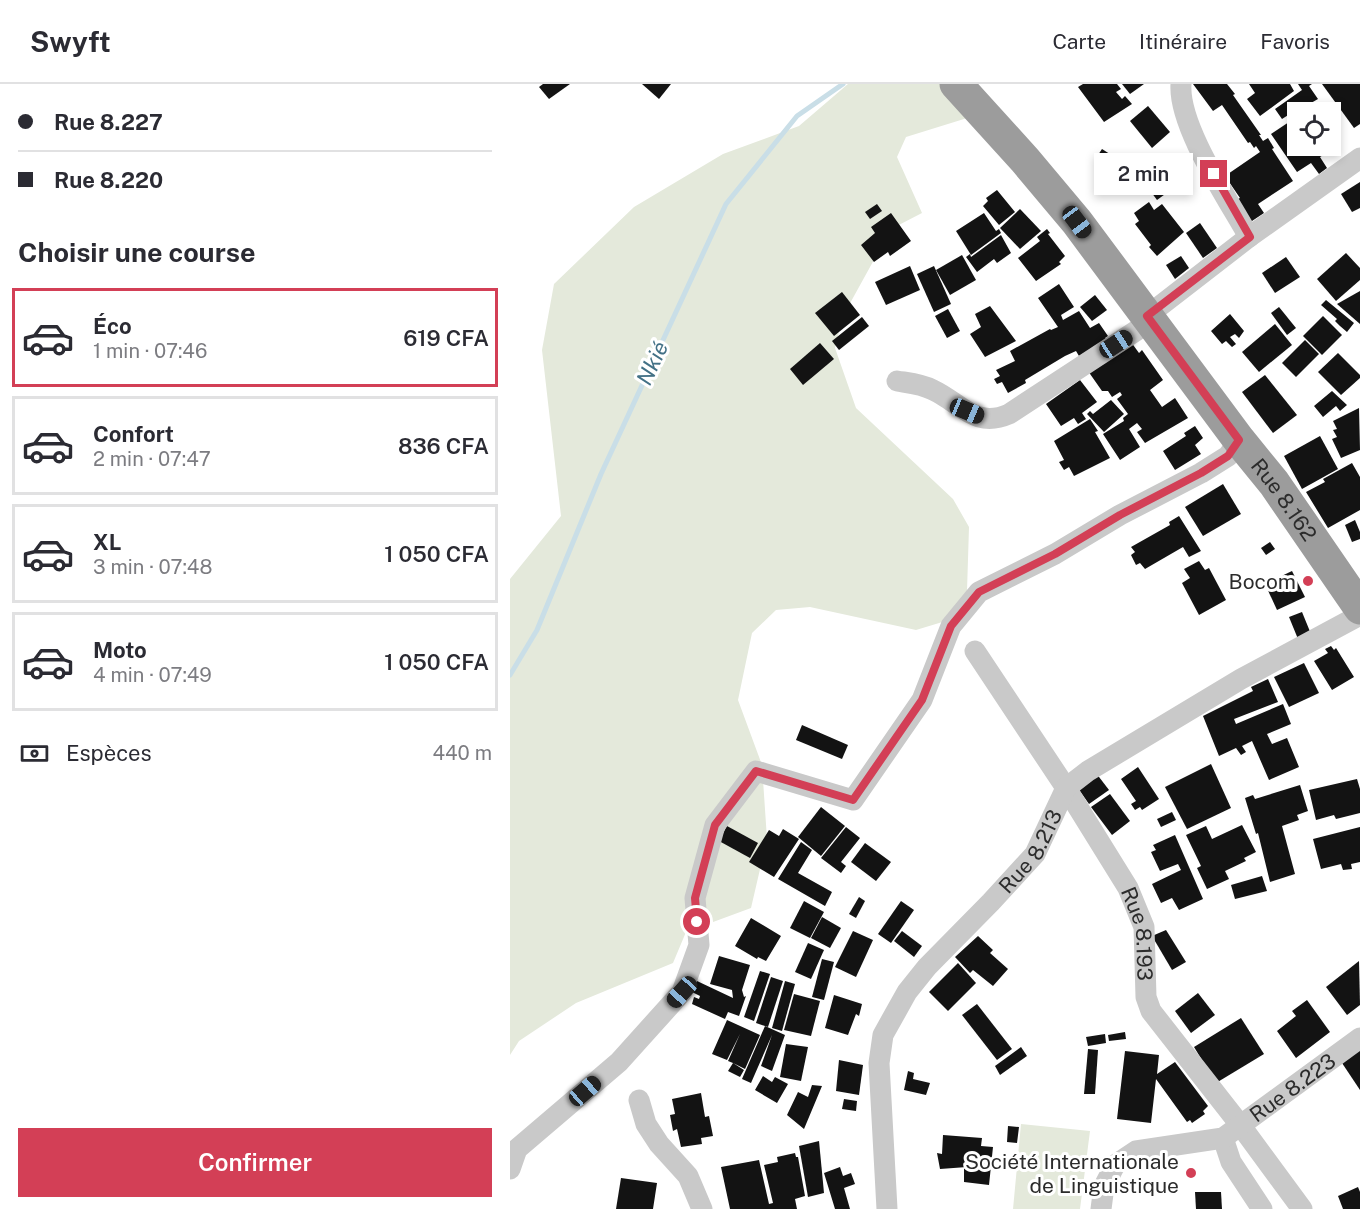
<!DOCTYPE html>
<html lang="fr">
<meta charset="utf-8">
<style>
:root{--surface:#fff;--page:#f7f7f7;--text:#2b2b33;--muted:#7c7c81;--line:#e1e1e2;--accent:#d33f56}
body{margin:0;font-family:"Public Sans",sans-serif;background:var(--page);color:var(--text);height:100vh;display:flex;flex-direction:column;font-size:22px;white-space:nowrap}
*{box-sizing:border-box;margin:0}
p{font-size:20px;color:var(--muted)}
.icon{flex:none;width:33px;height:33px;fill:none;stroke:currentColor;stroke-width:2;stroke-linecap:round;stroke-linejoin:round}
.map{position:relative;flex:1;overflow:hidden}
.drawer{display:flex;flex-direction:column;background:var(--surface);width:510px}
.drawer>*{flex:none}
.banner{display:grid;align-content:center;height:132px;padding:0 18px;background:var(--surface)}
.fabs{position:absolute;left:777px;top:18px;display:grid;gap:12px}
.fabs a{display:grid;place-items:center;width:54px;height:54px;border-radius:0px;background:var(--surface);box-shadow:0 3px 9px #0003;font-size:30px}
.end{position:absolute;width:27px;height:27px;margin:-14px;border:8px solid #d33f56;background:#fff;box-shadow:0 0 0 3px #fff}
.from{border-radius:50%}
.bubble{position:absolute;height:42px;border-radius:0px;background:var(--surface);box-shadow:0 3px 9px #0003;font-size:20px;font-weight:600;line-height:42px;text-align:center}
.car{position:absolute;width:18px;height:36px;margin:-18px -9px;border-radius:8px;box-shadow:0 0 4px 2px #0007;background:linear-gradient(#222 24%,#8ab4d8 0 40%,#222 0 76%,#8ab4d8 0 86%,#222 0)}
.banner b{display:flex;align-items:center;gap:21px;height:57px;font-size:22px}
.banner b+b{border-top:2px solid var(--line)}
.banner i{width:15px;height:15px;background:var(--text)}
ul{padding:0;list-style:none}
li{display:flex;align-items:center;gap:18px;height:99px;margin:0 12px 9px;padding:0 6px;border:3px solid var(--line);border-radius:0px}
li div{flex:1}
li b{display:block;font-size:22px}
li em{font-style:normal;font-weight:600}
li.active{border-color:var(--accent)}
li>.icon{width:54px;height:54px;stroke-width:1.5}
h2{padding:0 18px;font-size:27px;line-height:72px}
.pay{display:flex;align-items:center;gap:15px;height:66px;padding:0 18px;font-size:22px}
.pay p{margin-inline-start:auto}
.cta{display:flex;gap:12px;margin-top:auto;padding:12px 18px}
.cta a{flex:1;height:69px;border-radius:0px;background:var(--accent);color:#fff;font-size:24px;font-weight:600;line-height:69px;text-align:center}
header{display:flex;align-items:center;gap:36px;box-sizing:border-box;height:84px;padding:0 30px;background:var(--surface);border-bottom:2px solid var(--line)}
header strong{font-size:28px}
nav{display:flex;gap:33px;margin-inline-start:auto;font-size:21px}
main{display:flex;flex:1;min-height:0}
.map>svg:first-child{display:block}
.green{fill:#e4e9db}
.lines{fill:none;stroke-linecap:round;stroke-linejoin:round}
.stream{stroke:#c9dee7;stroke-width:5}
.building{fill:#131313}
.minor{stroke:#c9c9c9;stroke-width:21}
.trunk{stroke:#9c9c9c;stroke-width:33}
.route{stroke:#d33f56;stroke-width:8}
.poi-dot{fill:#d33f56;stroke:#fff;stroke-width:2}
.labels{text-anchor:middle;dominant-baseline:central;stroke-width:6;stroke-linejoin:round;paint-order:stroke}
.street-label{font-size:21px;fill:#2c2c2c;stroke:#fff}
.poi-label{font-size:21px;fill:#2c2c2c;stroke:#fff;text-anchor:end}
.water-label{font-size:22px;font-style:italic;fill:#437186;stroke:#fff}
</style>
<header>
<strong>Swyft</strong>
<nav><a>Carte</a><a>Itinéraire</a><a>Favoris</a></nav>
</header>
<main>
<section class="drawer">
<div class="banner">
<b><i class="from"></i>Rue 8.227</b>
<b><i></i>Rue 8.220</b>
</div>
<h2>Choisir une course</h2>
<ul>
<li class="active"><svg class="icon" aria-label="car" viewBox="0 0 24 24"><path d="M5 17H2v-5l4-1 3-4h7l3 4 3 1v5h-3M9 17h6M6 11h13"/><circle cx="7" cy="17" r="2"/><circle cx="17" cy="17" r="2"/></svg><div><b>Éco</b><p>1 min · 07:46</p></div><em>619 CFA</em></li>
<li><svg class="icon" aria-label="car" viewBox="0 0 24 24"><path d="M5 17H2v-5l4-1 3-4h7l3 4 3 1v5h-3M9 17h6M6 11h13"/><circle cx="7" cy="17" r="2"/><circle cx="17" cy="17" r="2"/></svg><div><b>Confort</b><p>2 min · 07:47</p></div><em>836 CFA</em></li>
<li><svg class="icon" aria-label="car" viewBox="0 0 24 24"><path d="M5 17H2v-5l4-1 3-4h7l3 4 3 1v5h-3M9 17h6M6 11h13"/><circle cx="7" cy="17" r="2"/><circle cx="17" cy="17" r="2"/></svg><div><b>XL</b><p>3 min · 07:48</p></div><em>1 050 CFA</em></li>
<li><svg class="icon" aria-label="car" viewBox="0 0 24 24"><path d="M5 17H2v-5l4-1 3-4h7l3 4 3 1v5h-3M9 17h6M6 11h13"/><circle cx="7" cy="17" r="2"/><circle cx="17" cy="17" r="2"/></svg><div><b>Moto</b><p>4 min · 07:49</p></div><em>1 050 CFA</em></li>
</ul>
<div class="pay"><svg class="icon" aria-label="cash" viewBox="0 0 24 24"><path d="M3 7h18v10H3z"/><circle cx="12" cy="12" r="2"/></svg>Espèces<p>440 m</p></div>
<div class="cta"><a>Confirmer</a></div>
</section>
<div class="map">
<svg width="850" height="1125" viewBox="0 0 850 1125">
<rect width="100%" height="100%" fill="#fff"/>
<g class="green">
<path d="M338 0H451L483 26 396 53 387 73 412 129 381 145 333 232 325 264 346 324 443 415 459 443 457 507 439 536 406 546 300 523 266 526 242 549 228 616 252 681 257 755 241 824 176 848 163 879 66 919 9 957 0 971V495L51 432 32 266 44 200 124 123 213 70 289 42Z"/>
<path d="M511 1040 580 1047 570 1125H503Z"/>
</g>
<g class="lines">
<path class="stream" d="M0 591 27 546 91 390 216 120 287 32 333 0"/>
</g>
<g class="building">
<path d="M33 0H60L39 15 29 3Z"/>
<path d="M132 0H161L149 15Z"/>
<path d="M573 0H607L611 5 606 8 612 15 615 12 622 20 594 38 568 3Z"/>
<path d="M612 0H634L620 10Z"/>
<path d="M683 0H717L725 10 723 11 751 51H749L753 57 758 54 764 64 762 65 783 97 748 120 754 129 739 139 724 117 730 114 715 92 750 68 746 62 744 64 740 58 738 59 712 21 703 27Z"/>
<path d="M739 0H780L784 7 750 32 737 15 745 9Z"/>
<path d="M788 0H802L799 2 808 15 801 19 807 28H788V62H820V49L829 63 822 69 820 67 810 73 817 84 809 90 801 79 787 88 761 50 785 34 783 31 798 21 797 19 772 35 765 25 792 6Z"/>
<path d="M812 0H850V40L844 44Z"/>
<path d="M638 22 660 48 642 64 620 37Z"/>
<path d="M592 65 603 72 599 78 588 71Z"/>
<path d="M646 70 669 100 647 116 625 86Z"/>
<path d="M850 98V124L842 128 831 110Z"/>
<path d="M487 106 505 128 489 141 473 122 478 117 476 114Z"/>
<path d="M639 118 644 126 652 120 674 148 647 172 639 163 641 161 625 140 629 137 624 129Z"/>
<path d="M367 120 372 127 360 135 355 128Z"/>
<path d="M510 125 531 147 510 165 490 144Z"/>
<path d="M381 129 401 157 380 172 378 168 364 178 351 161 365 149 361 143Z"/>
<path d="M474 129 486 147 489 145 491 149 461 171 446 147Z"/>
<path d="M690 139 707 164 693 174 676 149Z"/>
<path d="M537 145 540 149 538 150 555 172 549 178 551 180 526 197 508 174 530 157 527 153Z"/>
<path d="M491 151 501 169 487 179 484 175 467 188 456 173 460 170 461 173Z"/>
<path d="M836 169 850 184V196L826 217 807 195Z"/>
<path d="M452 171 466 196 440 211 426 186Z"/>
<path d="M671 172 679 184 665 195 656 181Z"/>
<path d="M776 173 790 193 765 209 752 189Z"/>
<path d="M400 182 410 206 376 221 365 198Z"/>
<path d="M424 182 441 220 424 228 407 190Z"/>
<path d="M549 200 564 223 551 231 553 236 569 227 580 244 589 239 598 252 595 254 597 256 569 272 566 267 555 272 515 296 516 299 498 309 492 298 487 300 484 295 490 292 486 286 505 277 500 267 540 245 541 246 548 243 528 214Z"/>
<path d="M850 207V240L827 220Z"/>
<path d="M332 208 350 231 324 252 305 229Z"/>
<path d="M585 211 597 226 582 237 570 223Z"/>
<path d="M816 216 844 239 837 248 830 242 825 237 827 235 811 221Z"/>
<path d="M480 222 506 257 475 273 460 250 471 243 465 230Z"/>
<path d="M769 223 786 244 777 251 761 229Z"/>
<path d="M438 225 450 247 437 254 425 232Z"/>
<path d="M720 230 734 247 729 254 725 250 720 253 726 260 722 263 716 257 712 260 701 247Z"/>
<path d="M813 232 832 251 812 271 793 252Z"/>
<path d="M352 233 359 242 329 266 322 257Z"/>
<path d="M765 240 782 261 749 288 732 268Z"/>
<path d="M795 256 809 270 786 293 772 279Z"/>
<path d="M621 258 629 269 632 266 653 296 640 306 652 323 665 314 678 334 635 359 627 348 632 345 627 339 619 345 630 363 610 376 593 350 614 337 613 334 618 330 607 315 612 311 610 308 602 313 598 307H592L578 287Z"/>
<path d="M310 259 324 275 293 301 280 285Z"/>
<path d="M828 269 850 291V294L831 311 808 288Z"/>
<path d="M755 291 787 331 763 349 732 308Z"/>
<path d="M570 296 587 318 572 329 576 335 568 340 564 334 551 342 536 320Z"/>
<path d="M822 307 837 321 830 327 826 322 813 333 804 322Z"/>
<path d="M601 316 614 330 594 348 577 330 580 327 583 330Z"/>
<path d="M849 324 850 366 831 374 822 355 827 353 823 346 827 345 823 337Z"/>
<path d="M580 335 588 347 585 348 600 374 564 392 559 383 554 386 549 378 554 376 544 357Z"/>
<path d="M685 342 693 354 685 361 691 370 665 386 653 367 676 352 674 349Z"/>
<path d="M810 352 828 385 792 405 774 372Z"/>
<path d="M842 379 850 393V426L818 444 796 408 815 398 813 395Z"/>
<path d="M713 400 731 430 693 452 675 423Z"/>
<path d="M669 432 691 467 679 473 673 463 635 485 630 479 626 481 621 471 625 468 621 463 660 441 659 438Z"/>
<path d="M845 436 850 448V455L842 458 835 441Z"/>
<path d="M760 458 765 465 756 471 751 464Z"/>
<path d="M689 477 695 486 699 484 716 516 689 531 672 499 680 494 674 485Z"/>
<path d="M782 487 795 513 767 526 755 500Z"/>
<path d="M792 528 801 550 788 555 779 533Z"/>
<path d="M821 562 824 566 826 564 844 593 822 606 804 577 818 569 815 565Z"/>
<path d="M794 579 809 609 779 623 764 593Z"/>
<path d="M758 595 768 618 724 635 726 640 773 620 781 640 757 650 762 660 777 654 789 683 759 696 742 657 732 662 736 668 731 671 726 664 709 672 693 632 743 607 741 603Z"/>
<path d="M292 641 338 661 332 675 286 656Z"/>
<path d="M701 680 721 724 677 745 655 703Z"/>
<path d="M628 683 649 715 632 726 630 723 625 726 621 720 626 717 611 695Z"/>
<path d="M586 689 599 706 579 720 567 703Z"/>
<path d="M847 695 850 705V729L826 735 824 731 806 736 799 706Z"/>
<path d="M790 701 798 727 787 731 789 736 772 742 785 790 760 798 748 749 746 750 735 714 743 711 745 715Z"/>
<path d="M600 710 620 737 602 751 581 723Z"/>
<path d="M311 723 335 742 311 772 288 753Z"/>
<path d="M662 728 666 736 651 743 647 735Z"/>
<path d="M732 741 746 768 734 774 736 777 715 787 719 795 697 805 687 784 691 782 676 751 696 742 702 755Z"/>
<path d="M217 742 248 759 240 774 209 757Z"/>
<path d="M336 743 350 754 331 778 336 782 331 789 311 774Z"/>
<path d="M850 743V778L841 780 842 785 833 786 831 780 811 785 803 755Z"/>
<path d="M273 745 289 755 264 793 239 778 259 746 269 752Z"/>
<path d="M665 751 693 815 669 826 662 814 651 819 642 800 671 786 668 780 650 787 641 768 646 766 643 761Z"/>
<path d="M291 758 302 766 288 789 322 808 315 822 268 795Z"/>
<path d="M355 759 381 778 366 797 341 778Z"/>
<path d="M752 792 757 807 725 815 721 801Z"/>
<path d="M349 813 355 817 346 834 339 830Z"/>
<path d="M294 817 314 828 300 854 280 844Z"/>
<path d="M391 817 404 826 381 859 368 850Z"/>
<path d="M312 833 331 844 320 864 301 854Z"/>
<path d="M241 834 271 852 256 877 248 873 247 875 225 862Z"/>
<path d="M656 846 676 878 662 886 642 852Z"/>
<path d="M343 847 363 856 346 893 325 883Z"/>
<path d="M392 847 412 862 404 873 384 857Z"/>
<path d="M468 852 483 866 480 869 498 885 483 902 463 886 460 889 445 873Z"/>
<path d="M298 859 314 866 301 895 285 888Z"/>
<path d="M209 872 240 881 232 906 234 913 236 912 229 932 218 928 215 935 182 920 184 913 189 915 190 912 182 908 187 897 223 914 222 906 200 900Z"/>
<path d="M312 875 324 878 314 916 302 913Z"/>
<path d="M849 877 850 921 837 931 816 903Z"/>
<path d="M448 879 466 899 438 927 419 908Z"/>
<path d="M250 887 260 890 244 937 234 933Z"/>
<path d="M261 893 273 897 258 943 246 939Z"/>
<path d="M275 897 285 900 272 947 262 944Z"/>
<path d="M688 909 705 931 681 949 665 927Z"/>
<path d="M284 910 310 917 301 952 274 946Z"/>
<path d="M324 911 352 920 349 932 346 930 338 951 315 944Z"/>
<path d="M797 916 820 948 786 974 767 947 786 932 782 927Z"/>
<path d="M467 920 502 965 487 976 452 931Z"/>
<path d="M731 934 754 970 706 999 684 963Z"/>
<path d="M217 936 250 951 235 985 223 979 234 986 230 993 218 987 223 979 218 977 230 950 217 976 202 970Z"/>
<path d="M255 942 275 951 262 987 251 982 262 951 241 999 232 995Z"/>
<path d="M615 948 616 955 599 957 598 951Z"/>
<path d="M595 950 596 959 578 962 576 953Z"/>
<path d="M276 960 298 963 291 997 270 993Z"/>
<path d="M850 962V1006L828 973Z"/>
<path d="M511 963 517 972 490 991 485 982Z"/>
<path d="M578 965 588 966 585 1010H574Z"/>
<path d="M615 967 649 971 647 990 665 978 698 1022 693 1027 695 1030 682 1039 680 1036 677 1038 646 995 641 1039 607 1035Z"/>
<path d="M329 976 353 981 349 1011 326 1007Z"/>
<path d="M398 987 404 989 403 995 420 999 416 1011 394 1006Z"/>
<path d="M253 992 262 998 265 993 278 1000 267 1019 245 1006Z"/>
<path d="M302 1001 312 1002 294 1045 277 1031 288 1008 298 1013Z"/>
<path d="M191 1009 195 1033 199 1032 203 1052 191 1054 192 1060 171 1063 167 1045 163 1047 160 1031 165 1030 162 1015Z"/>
<path d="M334 1015 347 1017 346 1027 332 1025Z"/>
<path d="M498 1042 509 1043 507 1059 497 1058Z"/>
<path d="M433 1051 472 1054 471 1062 483 1063 479 1101 454 1098V1085L457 1083 430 1085 427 1069 432 1070Z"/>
<path d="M309 1057 314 1109 298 1113 289 1062Z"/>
<path d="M285 1069 286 1073H288L295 1112 285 1115 287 1125H220L211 1083 249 1076 259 1120 263 1119 254 1081 268 1078 267 1073Z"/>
<path d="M330 1083 333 1092 341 1089 345 1100 334 1104 340 1125H325L314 1089Z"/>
<path d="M111 1094 147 1099 143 1125H106Z"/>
<path d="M848 1103 850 1108V1125H833L828 1112Z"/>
<path d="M685 1108H711L712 1125H686Z"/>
</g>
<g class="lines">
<g class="minor">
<path d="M671 0C668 42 718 115 739 153"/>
<path d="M637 232 739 153 850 74"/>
<path d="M387 297C399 299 412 300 423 306 451 319 465 345 499 330L641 237"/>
<path id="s1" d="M465 567 556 704 618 804 634 843 636 913 641 927 731 1042 792 1125"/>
<path d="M129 1016 136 1040 149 1060 178 1092 192 1125"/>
<path d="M713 1054 721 1078 752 1125"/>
<path d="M0 1085 7 1065 109 978 172 908 189 861 185 814 205 741 246 687 343 716 412 616 441 542 469 508 545 470 610 431 691 389 718 372 729 356"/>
<path id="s2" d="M377 1125 369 979 373 951 397 908 417 883 481 818 525 770 556 704 578 687 731 595 850 531"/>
<path id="s3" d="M591 1125 594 1102 605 1081 626 1067 713 1054 850 954"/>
</g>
<path class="trunk" id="s4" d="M446 0 515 76 567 138 729 356 764 399 850 524"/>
</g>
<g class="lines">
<path class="route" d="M187 838 185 814 205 741 246 687 343 716 412 616 441 542 469 508 545 470 610 431 691 389 718 372 729 356 637 232 740 153 704 90"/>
</g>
<g class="poi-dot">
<circle cx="798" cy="497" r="6"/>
<circle cx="681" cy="1089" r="6"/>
</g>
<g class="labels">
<g class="street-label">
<text stroke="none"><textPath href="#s4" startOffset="530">Rue 8.162</textPath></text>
<text stroke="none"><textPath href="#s2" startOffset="412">Rue 8.213</textPath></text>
<text stroke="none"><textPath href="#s1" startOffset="330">Rue 8.193</textPath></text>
<text stroke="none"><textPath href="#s3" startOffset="246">Rue 8.223</textPath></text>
</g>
<g class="poi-label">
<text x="786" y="497">Bocom</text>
<text x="669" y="1077">Société Internationale<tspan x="669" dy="24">de Linguistique</tspan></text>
</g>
<g class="water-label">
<text transform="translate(142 279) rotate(-65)">Nkié</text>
</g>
</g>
</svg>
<div class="fabs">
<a><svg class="icon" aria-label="locate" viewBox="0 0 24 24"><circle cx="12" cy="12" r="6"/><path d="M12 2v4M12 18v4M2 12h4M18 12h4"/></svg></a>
</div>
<i class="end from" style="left:187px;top:838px"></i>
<i class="end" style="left:704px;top:90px"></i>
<div class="bubble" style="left:584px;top:69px;width:99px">2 min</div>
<i class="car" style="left:567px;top:138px;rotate:143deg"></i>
<i class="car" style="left:606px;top:260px;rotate:57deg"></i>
<i class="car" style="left:457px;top:327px;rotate:113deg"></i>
<i class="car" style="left:172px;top:908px;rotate:222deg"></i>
<i class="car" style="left:75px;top:1007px;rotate:49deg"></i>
</div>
</main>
